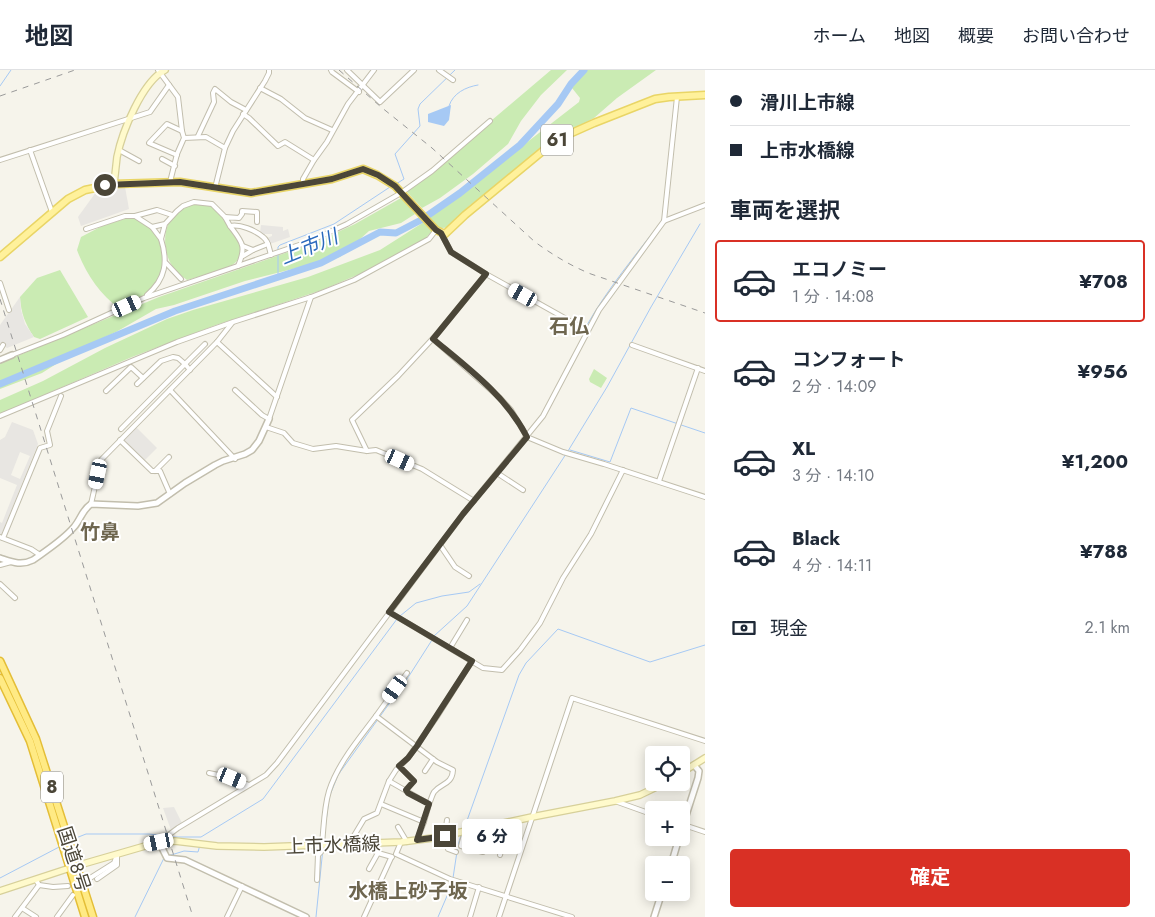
<!DOCTYPE html>
<html lang="ja">
<meta charset="utf-8">
<style>
:root{--surface:#fff;--page:#f6f6f7;--text:#1f2937;--muted:#747a83;--line:#e0e1e3;--accent:#d93025}
body{margin:0;font-family:Jost,"Noto Sans JP",sans-serif;background:var(--page);color:var(--text);height:100vh;display:flex;flex-direction:column;font-size:19px;white-space:nowrap}
*{box-sizing:border-box;margin:0}
p{font-size:16px;color:var(--muted)}
.icon{flex:none;width:28px;height:28px;fill:none;stroke:currentColor;stroke-width:2;stroke-linecap:round;stroke-linejoin:round}
.map{position:relative;flex:1;overflow:hidden}
.drawer{display:flex;flex-direction:column;background:var(--surface);width:450px}
.drawer>*{flex:none}
.guide{display:grid;align-content:center;height:110px;padding:0 25px;background:var(--surface)}
.controls{position:absolute;left:645px;top:676px;display:grid;gap:10px}
.controls a{display:grid;place-items:center;width:45px;height:45px;border-radius:5px;background:var(--surface);box-shadow:0 2px 12px #0003;font-size:25px}
.end{position:absolute;width:22px;height:22px;margin:-11px;border:6px solid #4b4638;background:#fff;box-shadow:0 0 0 2px #fff}
.from{border-radius:50%}
.bubble{position:absolute;height:35px;border-radius:5px;background:var(--surface);box-shadow:0 2px 12px #0003;font-size:16px;font-weight:700;line-height:35px;text-align:center}
.car{position:absolute;width:15px;height:30px;margin:-15px -8px;border-radius:6px;box-shadow:0 0 4px 1px #0007;background:linear-gradient(#fff 24%,#345 0 40%,#fff 0 76%,#345 0 86%,#fff 0)}
.guide b{display:flex;align-items:center;gap:18px;height:48px;font-size:19px}
.guide b+b{border-top:1px solid var(--line)}
.guide i{width:12px;height:12px;background:var(--text)}
ul{padding:0;list-style:none}
li{display:flex;align-items:center;gap:15px;height:82px;margin:0 10px 8px;padding:0 15px;border:2px solid transparent;border-radius:5px}
li div{flex:1}
li b{display:block;font-size:19px}
li em{font-style:normal;font-weight:700}
li.active{border-color:var(--accent)}
li>.icon{width:45px;height:45px;stroke-width:1.5}
h2{padding:0 25px;font-size:22px;line-height:60px}
.pay{display:flex;align-items:center;gap:12px;height:55px;padding:0 25px;font-size:19px}
.pay p{margin-inline-start:auto}
.button{display:flex;gap:10px;margin-top:auto;padding:10px 25px}
.button a{flex:1;height:58px;border-radius:5px;background:var(--accent);color:#fff;font-size:20px;font-weight:700;line-height:58px;text-align:center}
header{display:flex;align-items:center;gap:30px;box-sizing:border-box;height:70px;padding:0 25px;background:var(--surface);border-bottom:1px solid var(--line)}
header strong{font-size:24px}
nav{display:flex;gap:28px;margin-inline-start:auto;font-size:18px}
main{display:flex;flex:1;min-height:0}
.map>svg:first-child{display:block}
.green{fill:#caebb3}
.parking{fill:#e8e6e2;fill-rule:evenodd}
.water{fill:#a6c9f4}
.lines{fill:none;stroke-linecap:round;stroke-linejoin:round}
.stream{stroke:#a6c9f4;stroke-width:1}
.river{stroke:#a6c9f4;stroke-width:7}
.minor-tunnel{stroke:#d4d1c7;stroke-width:4;stroke-dasharray:4 2;stroke-linecap:butt}
.minor-casing{stroke:#c2bead;stroke-width:6}
.tertiary-casing{stroke:#c2bead;stroke-width:8}
.secondary-casing{stroke:#d7d09a;stroke-width:8}
.primary-casing{stroke:#e9d566;stroke-width:9}
.trunk-casing{stroke:#e4be37;stroke-width:9}
.minor{stroke:#fff;stroke-width:4}
.tertiary{stroke:#fff;stroke-width:5}
.secondary{stroke:#fffacc;stroke-width:5.5}
.primary{stroke:#fff19b;stroke-width:6}
.trunk{stroke:#ffea84;stroke-width:6}
.rail{stroke:#9a9a9a;stroke-width:1;stroke-dasharray:6 6;stroke-linecap:butt}
.route{stroke:#4b4638;stroke-width:6}
.labels{text-anchor:middle;dominant-baseline:central;stroke-width:4;stroke-linejoin:round;paint-order:stroke}
.shield{fill:#fff;stroke:#817e74;stroke-width:1}
.shield-label{font-size:18px;font-weight:bold;fill:#4b4638}
.street-label{font-size:19px;fill:#4b4638;stroke:#fff}
.water-label{font-size:20px;font-style:italic;fill:#2b6abd;stroke:#fff}
.neighbourhood-label{font-size:20px;font-weight:bold;fill:#6e664f;stroke:#fff}
</style>
<header>
<strong>地図</strong>
<nav><a>ホーム</a><a>地図</a><a>概要</a><a>お問い合わせ</a></nav>
</header>
<main>
<div class="map">
<svg width="705" height="847" viewBox="0 0 705 847">
<rect width="100%" height="100%" fill="#f6f4eb"/>
<g class="green">
<path d="M551 0H567L541 25 521 51 508 74 473 104 440 128 422 138 407 122Z"/>
<path d="M582 0H656L617 28 594 48 546 74 508 106 469 136 448 158C437 157 432 161 425 169L362 203 322 220 216 255 132 287 0 344V330L43 311 105 278 167 249 193 240 308 207 380 180 424 152 579 32 580 28 568 13Z"/>
<path d="M401 128 415 144 401 153 369 161 340 187 245 211 174 235 156 239 116 262 83 277 42 303 0 319V293L159 227 314 173 355 154Z"/>
<path d="M194 134 213 136 239 170C242 177 241 186 236 192 230 199 197 207 187 210 182 206 176 202 173 197 162 182 162 155 176 143 181 139 188 137 194 134Z"/>
<path d="M131 147C163 156 173 194 152 218 143 228 130 233 119 238 100 225 85 202 77 180L81 167 102 156Z"/>
<path d="M60 200 88 247 40 269 34 267C25 254 21 243 20 227L37 208Z"/>
<path d="M594 299 607 308 601 318 590 312 589 309Z"/>
</g>
<g class="parking">
<path d="M125 117 129 139 81 156 78 147 99 118Z"/>
<path d="M261 155 283 157V161L288 159 290 167 270 174 267 168 272 166V164H265V166L260 163Z"/>
<path d="M20 227 21 240 25 254 34 267 7 278 0 273V255Z"/>
<path d="M12 352 33 360 38 374 0 468V452L2 453 17 415 0 408V370L5 367ZM20 382 30 386 20 409 11 405Z"/>
<path d="M136 357 157 378 144 391 124 370Z"/>
<path d="M174 737 182 753 171 760 163 738Z"/>
</g>
<path class="water" d="M451 35 449 50 444 56 428 52V44Z"/>
<g class="lines">
<g class="stream">
<path d="M0 16 11 0"/>
<path d="M449 36C453 23 466 17 478 15"/>
<path d="M396 114 404 109 395 84 420 56 418 39 420 34 455 0"/>
<path d="M278 207V177L280 175 334 154 390 117"/>
<path d="M587 255C608 218 635 186 661 152"/>
<path d="M570 380 610 392 631 338 705 363"/>
<path d="M568 381 607 317 651 237 700 154"/>
<path d="M400 546 416 533 442 526 469 522 480 514"/>
<path d="M434 566 467 536 566 384"/>
<path d="M330 725 338 705 409 606 432 570"/>
<path d="M325 759 329 729"/>
<path d="M464 759 519 605 526 593 558 559 650 592 705 575"/>
<path d="M170 767H201L263 729 397 549"/>
<path d="M71 770 86 764H149L166 766"/>
<path d="M168 786 184 781 198 782 200 775"/>
<path d="M0 808 61 776"/>
<path d="M453 808 458 775 461 765"/>
<path d="M135 847 164 788"/>
<path d="M316 847 323 778"/>
<path d="M438 847 453 812"/>
</g>
<path class="river" d="M0 314 175 241 321 193 380 162 396 163 421 150 460 123 520 75 558 34 571 14 584 0"/>
<path class="minor-tunnel" d="M68 816 87 810"/>
<g class="minor-casing">
<g id="minor">
<path d="M158 0 178 27 182 61 184 68 177 84 170 112"/>
<path d="M331 0 332 2 359 22"/>
<path d="M347 0 380 32 414 0"/>
<path d="M439 0 453 10"/>
<path d="M260 18 281 29 305 48 332 60"/>
<path d="M243 44 249 48 278 76 285 72 314 90"/>
<path d="M198 66 214 32 213 23 215 19 231 32 246 40"/>
<path d="M184 68 206 67 225 78"/>
<path d="M30 80 52 142"/>
<path d="M119 80 139 91"/>
<path d="M177 85 149 73 167 54 182 61"/>
<path d="M162 89 175 96"/>
<path d="M0 90 150 42 169 15"/>
<path d="M303 114V109L314 90 327 72 348 34 374 0"/>
<path d="M215 118 225 78 233 61 265 11 269 3V0"/>
<path d="M135 146 157 140 172 145"/>
<path d="M664 151 677 27"/>
<path d="M165 154 161 169 152 157 165 154 177 141 183 136 194 132 212 134 225 147"/>
<path d="M230 156 225 147 239 148 242 144V141L257 142V152"/>
<path d="M86 159 125 146H135L152 157"/>
<path d="M441 163 451 182 486 204 588 261"/>
<path d="M253 180 268 174"/>
<path d="M243 186 253 180 243 176"/>
<path d="M166 193 181 209"/>
<path d="M238 196C247 176 242 172 230 156 240 154 255 160 263 167 269 171 269 179 271 185"/>
<path d="M0 213 9 240"/>
<path d="M147 225C166 209 168 191 161 169"/>
<path d="M433 269 500 328 511 340 527 367 563 382 604 394 705 427"/>
<path d="M217 272 277 327"/>
<path d="M632 275 705 301"/>
<path d="M0 280 3 275"/>
<path d="M12 285 63 265 144 228 308 172 347 154 401 123 432 101 490 51"/>
<path d="M137 314 161 291 173 287 178 288 185 294 205 274"/>
<path d="M170 320 235 389"/>
<path d="M235 320 262 345 269 349 311 227"/>
<path d="M106 321 131 297 143 308"/>
<path d="M0 346 177 272 233 252 311 227 354 210 429 169 436 160"/>
<path d="M266 357 284 363 293 373 313 379 336 376 367 381 376 380 422 399 474 431"/>
<path d="M121 359 185 294 190 300"/>
<path d="M120 370 152 401H160L170 424"/>
<path d="M367 381 352 350 398 306 437 264 486 204"/>
<path d="M155 401 169 387"/>
<path d="M497 403 523 420"/>
<path d="M659 411 698 298"/>
<path d="M91 434 101 390 217 272 232 253"/>
<path d="M0 467 31 479 40 485"/>
<path d="M3 468 40 378 50 375 47 361 61 326"/>
<path d="M440 475 455 497 469 506"/>
<path d="M0 495 11 492"/>
<path d="M0 514 15 528"/>
<path d="M389 542 483 598 502 600 520 580 540 553 563 508 591 464 623 400"/>
<path d="M450 578 467 550"/>
<path d="M376 646 407 603"/>
<path d="M399 696 414 711 406 720"/>
<path d="M425 701 433 689"/>
<path d="M209 703 232 708 249 715"/>
<path d="M389 711 429 734 424 752"/>
<path d="M615 731 654 745"/>
<path d="M381 734 424 752 417 770"/>
<path d="M447 750 445 765 448 779 456 782"/>
<path d="M681 754 705 762"/>
<path d="M398 757 407 772"/>
<path d="M465 761 461 776 483 782"/>
<path d="M159 772 178 758 266 705 277 693 463 444 543 346 599 240 664 151 705 135"/>
<path d="M401 772 396 784 450 809 572 847"/>
<path d="M362 773 378 783 369 799"/>
<path d="M349 774 364 749 377 743 389 711 396 700 408 688 438 645 472 591"/>
<path d="M378 783 392 787"/>
<path d="M500 785 509 752"/>
<path d="M97 809 117 795V786"/>
<path d="M87 810 114 793 117 785"/>
<path d="M317 810 318 785 321 782C324 762 323 741 329 721 338 693 359 669 376 646L437 692 453 700C452 715 441 713 434 722 432 725 431 730 429 734"/>
<path d="M39 815 53 817 68 816"/>
<path d="M22 838 36 847"/>
<path d="M15 847 39 815 36 810"/>
<path d="M57 847 73 825"/>
<path d="M227 847 242 816"/>
<path d="M364 847 391 788"/>
<path d="M470 847 479 817"/>
<path d="M499 847 572 628 705 671"/>
</g>
</g>
<g class="tertiary-casing">
<g id="tertiary">
<path d="M0 290 12 285"/>
<path d="M0 488C12 492 21 496 33 490 47 480 63 470 74 457 81 449 82 440 91 434L138 436 157 433 185 413 215 395 223 391 245 384 252 380 259 371 269 349"/>
<path d="M681 761 698 708 699 701 694 695"/>
<path d="M159 772 167 788 185 790 306 847"/>
<path d="M671 795 679 768"/>
<path d="M654 847 662 822"/>
</g>
</g>
<g class="secondary-casing">
<g id="secondary">
<path d="M114 114C115 105 116 96 117 87 122 62 142 12 165 0"/>
<path d="M681 703 705 688"/>
<path d="M0 821 76 796 159 772 175 771 217 776 264 777 401 772 433 768 532 747 615 731 640 725 667 712"/>
</g>
</g>
<g class="primary-casing">
<path id="primary" d="M0 187 68 129 85 120 114 114 180 112 251 123 332 109 363 99 377 105 395 116 436 160 445 164 465 145 556 70 594 53 655 29 669 27 705 25"/>
</g>
<g class="trunk-casing">
<g id="trunk">
<path d="M0 591 36 669 93 847"/>
<path d="M0 608 30 671 85 847"/>
</g>
</g>
<use href="#minor" class="minor"/>
<use href="#tertiary" class="tertiary"/>
<use href="#secondary" class="secondary"/>
<use href="#primary" class="primary"/>
<use href="#trunk" class="trunk"/>
<g class="rail">
<path d="M339 0 381 37 432 78 535 172C553 185 571 196 591 204L705 243"/>
<path d="M0 26 75 0"/>
<path d="M0 229 193 847"/>
</g>
</g>
<g class="lines">
<path class="route" d="M105 115 180 112 251 123 332 109 363 99 378 105 395 116 436 160 441 163 451 182 486 204 433 269C468 298 506 326 527 367L463 444 389 542 472 591 417 676 408 688 399 696 414 711 406 720 408 723 429 734 417 770 445 766"/>
</g>
<g class="labels">
<g class="shield">
<rect x="541" y="54.5" width="32" height="31" rx="4"/>
<rect x="41" y="701.5" width="22" height="31" rx="4"/>
</g>
<g class="shield-label">
<text x="557" y="70">61</text>
<text x="52" y="717">8</text>
</g>
<g class="street-label">
<text transform="translate(333 775) rotate(-2)">上市水橋線</text>
<text transform="translate(74 789) rotate(72)">国道8号</text>
</g>
<g class="water-label">
<text transform="translate(309 177) rotate(-22)">上市川</text>
</g>
<g class="neighbourhood-label">
<text x="569" y="256">石仏</text>
<text x="100" y="462">竹鼻</text>
<text x="408" y="821">水橋上砂子坂</text>
</g>
</g>
</svg>
<div class="controls">
<a><svg class="icon" aria-label="locate" viewBox="0 0 24 24"><circle cx="12" cy="12" r="6"/><path d="M12 2v4M12 18v4M2 12h4M18 12h4"/></svg></a>
<a>+</a>
<a>−</a>
</div>
<i class="end from" style="left:105px;top:115px"></i>
<i class="end" style="left:445px;top:766px"></i>
<div class="bubble" style="left:462px;top:749px;width:60px">6 分</div>
<i class="car" style="left:523px;top:225px;rotate:299deg"></i>
<i class="car" style="left:127px;top:236px;rotate:66deg"></i>
<i class="car" style="left:400px;top:390px;rotate:114deg"></i>
<i class="car" style="left:98px;top:404px;rotate:192deg"></i>
<i class="car" style="left:395px;top:619px;rotate:216deg"></i>
<i class="car" style="left:232px;top:708px;rotate:112deg"></i>
<i class="car" style="left:159px;top:772px;rotate:258deg"></i>
</div>
<section class="drawer">
<div class="guide">
<b><i class="from"></i>滑川上市線</b>
<b><i></i>上市水橋線</b>
</div>
<h2>車両を選択</h2>
<ul>
<li class="active"><svg class="icon" aria-label="car" viewBox="0 0 24 24"><path d="M5 17H2v-5l4-1 3-4h7l3 4 3 1v5h-3M9 17h6M6 11h13"/><circle cx="7" cy="17" r="2"/><circle cx="17" cy="17" r="2"/></svg><div><b>エコノミー</b><p>1 分 · 14:08</p></div><em>¥708</em></li>
<li><svg class="icon" aria-label="car" viewBox="0 0 24 24"><path d="M5 17H2v-5l4-1 3-4h7l3 4 3 1v5h-3M9 17h6M6 11h13"/><circle cx="7" cy="17" r="2"/><circle cx="17" cy="17" r="2"/></svg><div><b>コンフォート</b><p>2 分 · 14:09</p></div><em>¥956</em></li>
<li><svg class="icon" aria-label="car" viewBox="0 0 24 24"><path d="M5 17H2v-5l4-1 3-4h7l3 4 3 1v5h-3M9 17h6M6 11h13"/><circle cx="7" cy="17" r="2"/><circle cx="17" cy="17" r="2"/></svg><div><b>XL</b><p>3 分 · 14:10</p></div><em>¥1,200</em></li>
<li><svg class="icon" aria-label="car" viewBox="0 0 24 24"><path d="M5 17H2v-5l4-1 3-4h7l3 4 3 1v5h-3M9 17h6M6 11h13"/><circle cx="7" cy="17" r="2"/><circle cx="17" cy="17" r="2"/></svg><div><b>Black</b><p>4 分 · 14:11</p></div><em>¥788</em></li>
</ul>
<div class="pay"><svg class="icon" aria-label="cash" viewBox="0 0 24 24"><path d="M3 7h18v10H3z"/><circle cx="12" cy="12" r="2"/></svg>現金<p>2.1 km</p></div>
<div class="button"><a>確定</a></div>
</section>
</main>
